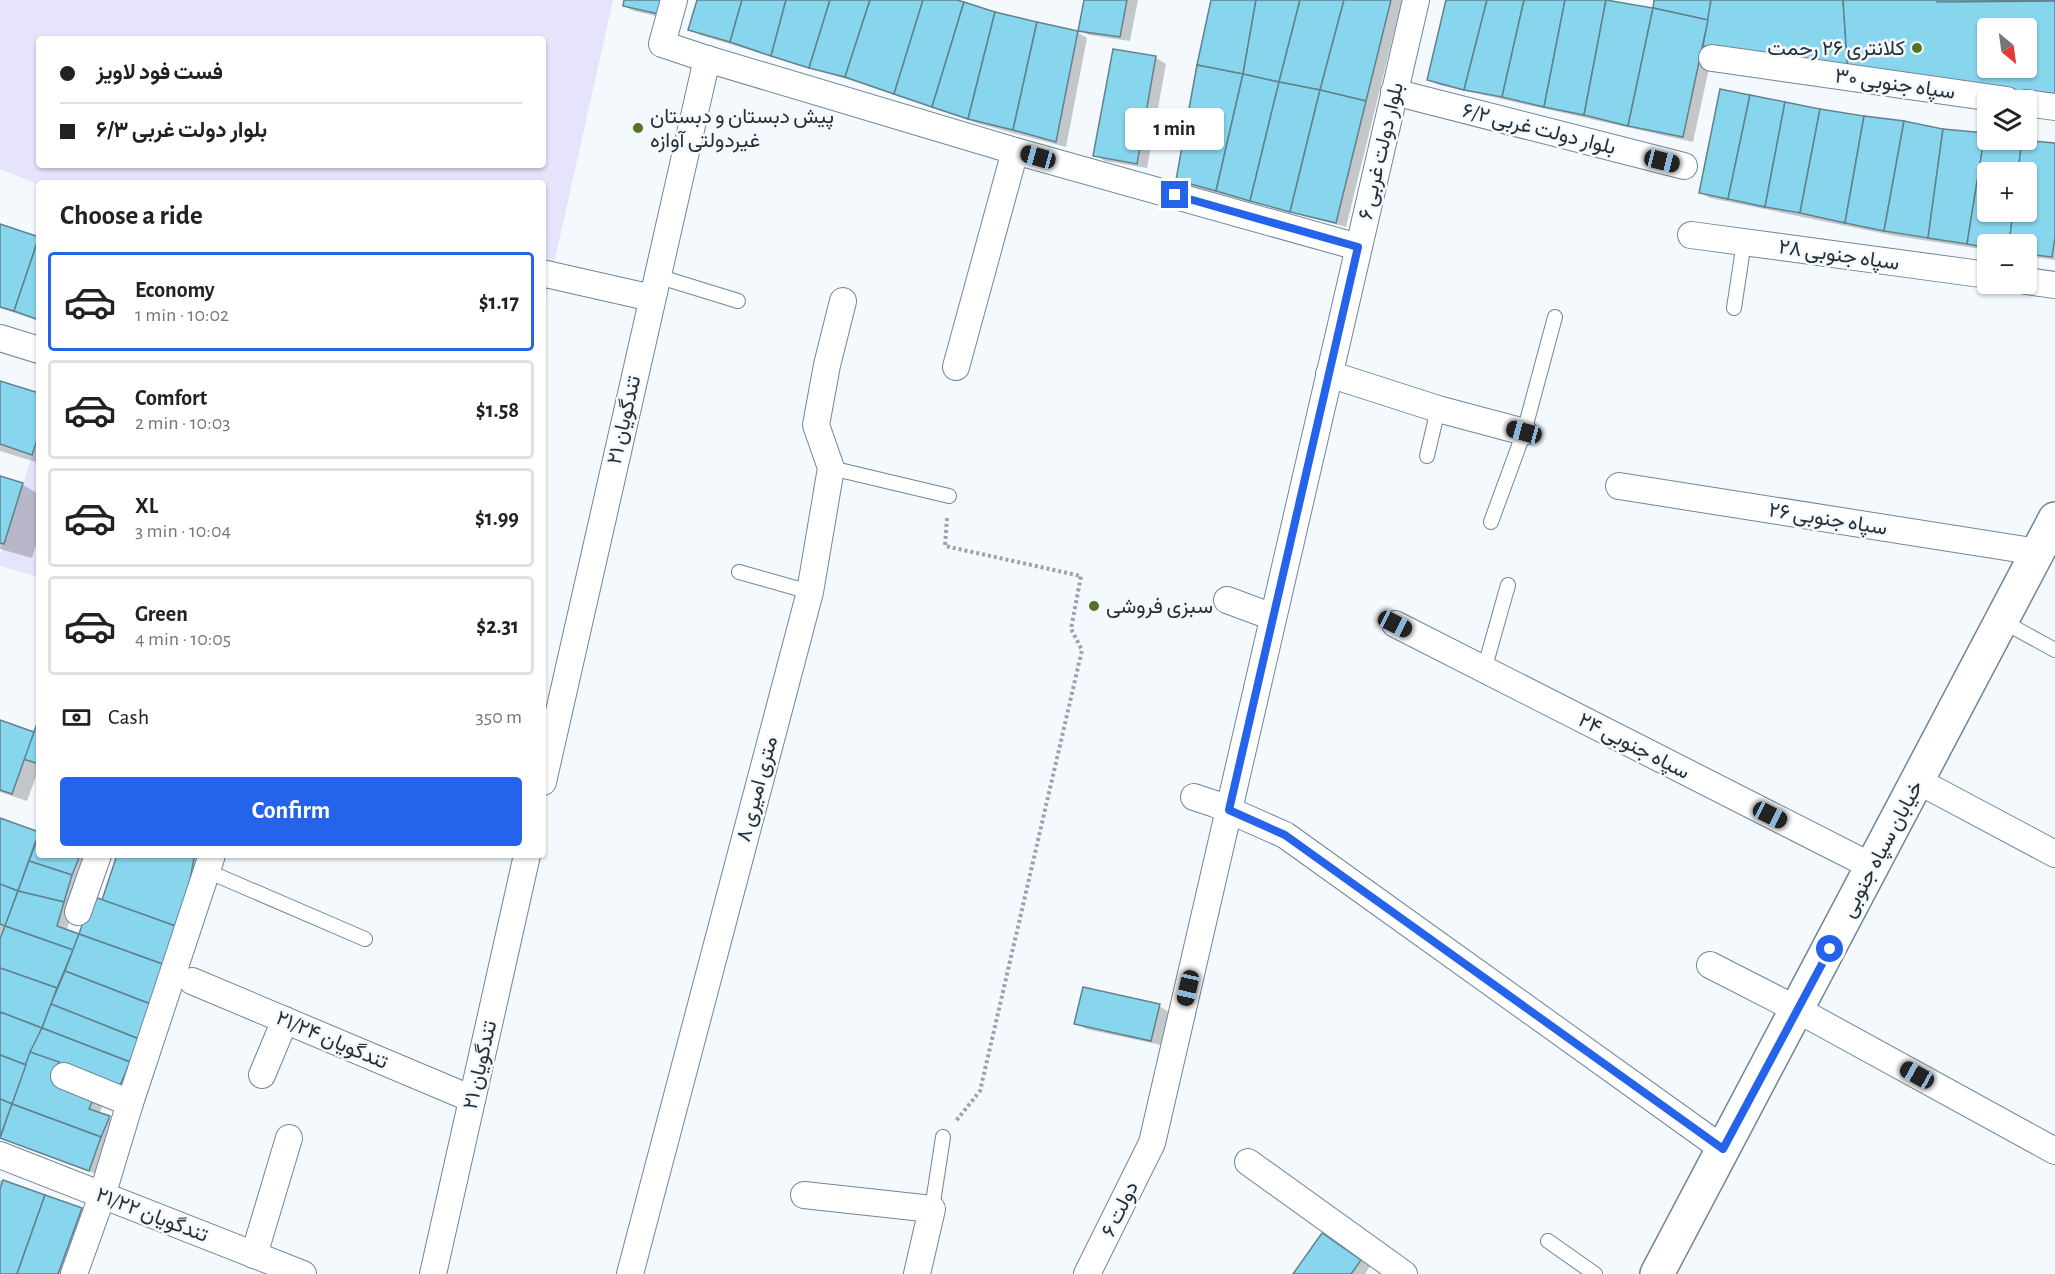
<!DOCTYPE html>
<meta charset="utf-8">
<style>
:root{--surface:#fff;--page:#f6f6f6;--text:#222;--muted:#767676;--line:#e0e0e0;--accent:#2563eb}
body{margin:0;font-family:"Alegreya Sans",Vazirmatn,sans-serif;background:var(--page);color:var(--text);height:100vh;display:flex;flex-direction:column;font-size:22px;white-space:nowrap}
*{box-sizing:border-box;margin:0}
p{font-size:20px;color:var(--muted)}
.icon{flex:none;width:33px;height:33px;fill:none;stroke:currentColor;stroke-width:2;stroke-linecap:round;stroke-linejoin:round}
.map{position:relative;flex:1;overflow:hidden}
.sheet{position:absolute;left:36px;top:180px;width:510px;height:678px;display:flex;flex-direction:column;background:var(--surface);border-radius:6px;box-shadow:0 2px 4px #0004}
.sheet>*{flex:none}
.top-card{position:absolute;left:36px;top:36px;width:510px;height:132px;border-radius:6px;box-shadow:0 2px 4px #0004;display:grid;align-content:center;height:132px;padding:0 24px;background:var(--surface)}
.needle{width:39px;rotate:151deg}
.fabs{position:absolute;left:1977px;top:18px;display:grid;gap:12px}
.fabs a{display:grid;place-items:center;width:60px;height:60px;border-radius:6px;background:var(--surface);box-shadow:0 2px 4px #0004;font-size:30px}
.end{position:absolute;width:27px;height:27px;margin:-14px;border:8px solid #2563eb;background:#fff;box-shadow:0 0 0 3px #fff}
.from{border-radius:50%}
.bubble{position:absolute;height:42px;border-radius:6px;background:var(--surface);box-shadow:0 2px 4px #0004;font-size:20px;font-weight:700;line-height:42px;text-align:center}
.car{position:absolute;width:18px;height:36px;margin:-18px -9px;border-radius:8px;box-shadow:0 0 4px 2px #0007;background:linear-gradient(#222 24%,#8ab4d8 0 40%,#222 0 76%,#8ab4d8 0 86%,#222 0)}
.top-card b{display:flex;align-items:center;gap:21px;height:57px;font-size:22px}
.top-card b+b{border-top:2px solid var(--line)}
.top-card i{width:15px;height:15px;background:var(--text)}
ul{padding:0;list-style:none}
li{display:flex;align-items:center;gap:18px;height:99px;margin:0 12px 9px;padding:0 12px;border:3px solid var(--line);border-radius:6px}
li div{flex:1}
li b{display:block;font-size:22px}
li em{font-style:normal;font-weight:700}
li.selected{border-color:var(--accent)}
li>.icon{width:54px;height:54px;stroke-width:1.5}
h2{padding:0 24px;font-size:27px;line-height:72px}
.pay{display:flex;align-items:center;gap:15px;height:66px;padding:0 24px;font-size:22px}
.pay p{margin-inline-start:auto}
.cta{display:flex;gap:12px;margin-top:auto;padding:12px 24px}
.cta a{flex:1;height:69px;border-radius:6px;background:var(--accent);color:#fff;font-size:24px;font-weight:700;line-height:69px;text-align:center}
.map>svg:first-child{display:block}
.green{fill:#e6e4fc;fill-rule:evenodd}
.shadow{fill:#0003;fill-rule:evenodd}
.building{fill:#88d6ee;stroke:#61828d;stroke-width:1.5;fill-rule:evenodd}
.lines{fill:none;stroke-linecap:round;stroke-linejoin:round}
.service-casing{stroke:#6f869a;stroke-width:16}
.minor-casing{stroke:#6f869a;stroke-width:28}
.tertiary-casing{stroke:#6f869a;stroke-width:36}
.path{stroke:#9ba2a8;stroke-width:4;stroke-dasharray:3 3;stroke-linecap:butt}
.service{stroke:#fff;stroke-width:14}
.minor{stroke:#fff;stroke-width:26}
.tertiary{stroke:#fff;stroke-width:33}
.route{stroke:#2563eb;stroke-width:8}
.poi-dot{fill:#567227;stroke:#f4f9fd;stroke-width:2}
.labels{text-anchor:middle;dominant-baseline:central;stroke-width:5;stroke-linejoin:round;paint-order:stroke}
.poi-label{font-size:21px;fill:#252f37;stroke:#f4f9fd;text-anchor:start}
.street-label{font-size:21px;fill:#252f37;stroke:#f4f9fd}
</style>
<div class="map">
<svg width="2055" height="1274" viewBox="0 0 2055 1274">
<rect width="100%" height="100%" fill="#f4f9fd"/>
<g class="green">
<path d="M0 0H613L543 313V183H39V185L0 169ZM39 39H543V165H39Z"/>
<path d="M39 434V577L0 566V555Z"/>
</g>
<g class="shadow">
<path d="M626 0 673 20 634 11 624 6Z"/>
<path d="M698 0H948L1077 32 1087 38 1066 147 980 124 856 82 700 35 690 30Z"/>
<path d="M1085 0H1138L1130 41 1089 35 1079 30Z"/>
<path d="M1213 0H1402L1346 227 1187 185 1178 179Z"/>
<path d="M1447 0H1603L1655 10 1656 0H2055V107L1713 50 1693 142 1439 85 1429 80ZM1988 28H2026V68H1988Z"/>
<path d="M1114 51 1156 58 1166 64 1147 168 1105 161 1095 155Z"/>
<path d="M1819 110 1988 140H2019L2055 144V260L2026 256V244H1988V250L1896 236 1710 198 1701 193ZM1988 172H2026V212H1988Z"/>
<path d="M0 226 39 239V321L0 308Z"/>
<path d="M0 383 39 395V463L0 451Z"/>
<path d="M0 477 23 485 39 494V535L32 558 0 549Z"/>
<path d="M0 722 33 733 39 724V768L27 801 0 792Z"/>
<path d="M0 820 39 834V855H91L67 929 80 935 103 902 118 855H207L129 1093 104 1102 99 1114 119 1123 99 1175 0 1138Z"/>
<path d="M1159 1006 1169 1012 1161 1045 1086 1029 1076 1023Z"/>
<path d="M0 1180 82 1209 91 1215 69 1274H0Z"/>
<path d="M1332 1240 1370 1266 1365 1274H1295Z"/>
</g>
<g class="building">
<path d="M624 0H666L663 15 623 6Z"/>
<path d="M697 0H742L730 42 688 30Z"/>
<path d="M742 0H786L771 56 730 42Z"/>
<path d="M786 0H830L809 68 771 56Z"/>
<path d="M830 0H870L845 77 809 68Z"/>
<path d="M870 0H923L894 94 845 77Z"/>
<path d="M923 0H957L964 2 932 107 894 94Z"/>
<path d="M1084 0H1127L1120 37 1078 31Z"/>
<path d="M1211 0H1256L1243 74 1197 65Z"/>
<path d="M1256 0H1300L1279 82 1243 74Z"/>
<path d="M1300 0H1344L1320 90 1279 82Z"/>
<path d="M1344 0H1391L1366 101 1320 90Z"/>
<path d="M1446 0H1487L1464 90 1427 80Z"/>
<path d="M1487 0H1524L1502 97 1464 90Z"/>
<path d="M1524 0H1565L1544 107 1502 97Z"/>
<path d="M1565 0H1606L1584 115 1544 107Z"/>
<path d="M1606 0 1653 8 1628 126 1584 115Z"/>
<path d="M1654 0H1711L1708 20 1653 8Z"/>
<path d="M1711 0H1843L1848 73 1703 46Z"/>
<path d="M1843 0H2055V99L1848 73ZM1988 28H2026V68H1988Z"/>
<path d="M1937 0H2055V1L1937 2Z"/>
<path d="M964 2 995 12 968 119 932 107Z"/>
<path d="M1653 8 1708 20 1683 137 1628 126Z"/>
<path d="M995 12 1037 22 1013 130 968 119Z"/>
<path d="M1037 22 1078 31 1056 142 1013 130Z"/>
<path d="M1113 49 1156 56 1137 164 1093 156Z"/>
<path d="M1197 65 1243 74 1216 191 1176 180Z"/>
<path d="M1243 74 1279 82 1250 201 1216 191Z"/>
<path d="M1279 82 1320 90 1290 212 1250 201Z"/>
<path d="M1720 89 1750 95 1728 199 1699 193Z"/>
<path d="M1320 90 1366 101 1336 223 1290 212Z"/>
<path d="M1750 95 1785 102 1765 207 1728 199Z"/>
<path d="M1785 102 1820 109 1800 213 1765 207Z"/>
<path d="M1820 109 1864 116 1845 223 1800 213Z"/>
<path d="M1864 116 1904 121 1884 231 1845 223Z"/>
<path d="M1904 121 1943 129 1928 238 1884 231Z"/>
<path d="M1943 129 1985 133 1967 244 1928 238Z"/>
<path d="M1985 133 1988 134V140H2022L2018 172H1988V212H2013L2009 244H1988V248L1967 244Z"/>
<path d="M2022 140 2055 143V237L2052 257 2026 254V244H2009L2013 212H2026V172H2018Z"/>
<path d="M0 224 39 237 14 311 0 307Z"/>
<path d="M39 237V320L14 311Z"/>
<path d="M0 381 39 393V434L32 455 0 444Z"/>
<path d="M0 476 23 483 4 544 0 543Z"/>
<path d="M39 719V764L23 759Z"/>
<path d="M0 720 34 732 12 794 0 790Z"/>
<path d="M0 818 39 832 18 891 0 884Z"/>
<path d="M39 835V855H80L72 875 29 861Z"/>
<path d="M117 855H184L194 858 181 928 102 900Z"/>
<path d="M29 861 72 875 64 902 18 891Z"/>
<path d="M0 884 18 891 5 926 0 924Z"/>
<path d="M18 891 64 902 57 926 79 934 73 950 5 926Z"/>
<path d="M92 896 181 928 168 966 79 934Z"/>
<path d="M5 926 73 950 57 988 0 968V939Z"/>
<path d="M79 934 168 966 153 1005 65 971Z"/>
<path d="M0 968 57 988 42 1028 0 1012Z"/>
<path d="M65 971 153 1005 139 1039 51 1004Z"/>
<path d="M1083 987 1160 1004 1151 1041 1074 1024Z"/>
<path d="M51 1004 139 1039 130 1062 42 1028Z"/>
<path d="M0 1012 42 1028 26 1065 0 1055Z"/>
<path d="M42 1028 130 1062 119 1088 30 1052Z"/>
<path d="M30 1052 59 1062 52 1080 95 1095 89 1109 110 1116 101 1137 12 1104Z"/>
<path d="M0 1055 26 1065 12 1104 0 1099Z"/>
<path d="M0 1099 12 1104 0 1138Z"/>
<path d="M12 1104 101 1137 89 1171 0 1138Z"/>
<path d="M3 1180 45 1195 17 1274H0V1189Z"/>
<path d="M45 1195 82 1208 58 1274H17Z"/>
<path d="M1322 1233 1361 1260 1351 1274H1293Z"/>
</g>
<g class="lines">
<g class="service-casing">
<g id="service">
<path d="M657 276 738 301"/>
<path d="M1734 308 1744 242"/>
<path d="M1427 456 1438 409"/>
<path d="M831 468 949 496"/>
<path d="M1491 522 1524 432 1555 317"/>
<path d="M739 572 810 592"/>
<path d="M2002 621 2055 650"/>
<path d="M1484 670 1508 585"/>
<path d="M207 871 365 939"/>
<path d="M932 1209 943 1137"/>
<path d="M1548 1241 1595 1274"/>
</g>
</g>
<g class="minor-casing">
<g id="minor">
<path d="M674 0 662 44 707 59 1015 151 1358 247"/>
<path d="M1712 58 2007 100"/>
<path d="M1394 92 1684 166"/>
<path d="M2026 103 2055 107"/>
<path d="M1691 235 1988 275"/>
<path d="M546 274 652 298"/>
<path d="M2026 281 2055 285"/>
<path d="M0 338 39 350"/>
<path d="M956 367 1015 151"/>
<path d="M1329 374 1438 409 1524 432"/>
<path d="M1619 486 2038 552"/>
<path d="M1227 600 1273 617"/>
<path d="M1395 624 1873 867"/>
<path d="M1918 781 2055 854"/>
<path d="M543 782 707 59"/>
<path d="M1194 797 1215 804 1285 835 1723 1149"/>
<path d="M78 912 98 855"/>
<path d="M1710 965 1798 1010 2055 1151"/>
<path d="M192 981 472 1099"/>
<path d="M262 1075 285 1020"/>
<path d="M64 1076 130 1103"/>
<path d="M0 1155 303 1274"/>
<path d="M1248 1162 1404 1274"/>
<path d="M804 1195 932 1209 917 1274"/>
<path d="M254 1255 289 1138"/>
<path d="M74 1274 102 1196 130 1103 212 855"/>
<path d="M433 1274 527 855"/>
<path d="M630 1274 810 592 831 468 816 425 827 365 843 301"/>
<path d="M1087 1274 1152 1143 1416 0"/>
</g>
</g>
<g class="tertiary-casing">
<path id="tertiary" d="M1657 1274 2055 519"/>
</g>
<path class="path" d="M947 518 945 546 1081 576 1071 629 1082 650 980 1091 956 1121"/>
<use href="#service" class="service"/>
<use href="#minor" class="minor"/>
<use href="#tertiary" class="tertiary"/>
</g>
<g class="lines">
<path class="route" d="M1175 195 1358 247 1229 810 1285 835 1723 1149 1830 949"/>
</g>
<g class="poi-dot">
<circle cx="1917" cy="48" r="6"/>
<circle cx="638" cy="128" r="6"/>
<circle cx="1094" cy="606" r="6"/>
</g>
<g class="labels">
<g class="poi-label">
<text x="1905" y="48" text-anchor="end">کلانتری ۲۶ رحمت</text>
<text x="650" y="116">پیش دبستان و دبستان<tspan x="650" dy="24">غیردولتی آوازه</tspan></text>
<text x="1106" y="606">سبزی فروشی</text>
</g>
<g class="street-label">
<text transform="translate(1895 84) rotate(8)">۳۰ سپاه جنوبی</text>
<text transform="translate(1539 129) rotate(14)">بلوار دولت غربی ۶/۲</text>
<text transform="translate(1381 151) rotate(-77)">بلوار دولت غربی ۶</text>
<text transform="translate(1839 255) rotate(8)">۲۸ سپاه جنوبی</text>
<text transform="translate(624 420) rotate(-77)">۲۱ تندگویان</text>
<text transform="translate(1828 519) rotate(9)">۲۶ سپاه جنوبی</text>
<text transform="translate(1634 746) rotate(27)">۲۴ سپاه جنوبی</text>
<text transform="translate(757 789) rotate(-75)">۸ متری امیری</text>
<text transform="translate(1882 849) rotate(-62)">خیابان سپاه جنوبی</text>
<text transform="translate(332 1040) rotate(23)">۲۱/۲۴ تندگویان</text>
<text transform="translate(480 1065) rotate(-77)">۲۱ تندگویان</text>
<text transform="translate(1120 1209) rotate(-64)">۶ دولت</text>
<text transform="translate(152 1215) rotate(21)">۲۱/۲۲ تندگویان</text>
</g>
</g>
</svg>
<div class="fabs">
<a><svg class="needle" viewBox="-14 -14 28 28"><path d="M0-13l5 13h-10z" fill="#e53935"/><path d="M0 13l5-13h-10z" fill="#767676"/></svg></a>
<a><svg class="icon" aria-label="layers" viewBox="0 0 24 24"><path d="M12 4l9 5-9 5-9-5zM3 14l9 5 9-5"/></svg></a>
<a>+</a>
<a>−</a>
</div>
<i class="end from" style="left:1830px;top:949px"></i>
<i class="end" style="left:1175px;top:195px"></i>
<div class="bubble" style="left:1125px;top:108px;width:99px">1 min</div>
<i class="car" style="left:1038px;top:157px;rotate:286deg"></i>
<i class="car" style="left:1662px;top:161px;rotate:104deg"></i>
<i class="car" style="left:1524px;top:432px;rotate:285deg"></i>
<i class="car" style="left:1395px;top:624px;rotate:117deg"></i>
<i class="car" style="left:1770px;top:815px;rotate:117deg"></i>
<i class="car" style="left:1188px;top:988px;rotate:193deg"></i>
<i class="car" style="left:1917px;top:1075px;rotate:299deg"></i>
<div class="top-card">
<b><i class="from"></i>فست فود لاویز</b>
<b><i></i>بلوار دولت غربی ۶/۳</b>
</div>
<section class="sheet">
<h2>Choose a ride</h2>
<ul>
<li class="selected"><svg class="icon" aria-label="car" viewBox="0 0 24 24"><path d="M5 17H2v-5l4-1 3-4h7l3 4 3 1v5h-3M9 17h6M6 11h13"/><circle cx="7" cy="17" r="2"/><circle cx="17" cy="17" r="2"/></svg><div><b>Economy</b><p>1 min · 10:02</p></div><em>$1.17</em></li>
<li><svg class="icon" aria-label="car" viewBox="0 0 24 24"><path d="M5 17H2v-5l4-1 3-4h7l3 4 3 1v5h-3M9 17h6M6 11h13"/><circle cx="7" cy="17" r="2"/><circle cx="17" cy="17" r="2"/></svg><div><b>Comfort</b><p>2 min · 10:03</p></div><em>$1.58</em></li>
<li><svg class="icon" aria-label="car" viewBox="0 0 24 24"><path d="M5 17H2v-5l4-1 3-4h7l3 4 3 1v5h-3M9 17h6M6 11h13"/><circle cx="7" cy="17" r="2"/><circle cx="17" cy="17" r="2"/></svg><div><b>XL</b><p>3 min · 10:04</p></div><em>$1.99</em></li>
<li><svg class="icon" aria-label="car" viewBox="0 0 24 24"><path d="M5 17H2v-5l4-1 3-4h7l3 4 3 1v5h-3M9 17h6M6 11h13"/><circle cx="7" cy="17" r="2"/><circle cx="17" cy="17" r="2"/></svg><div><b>Green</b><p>4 min · 10:05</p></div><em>$2.31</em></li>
</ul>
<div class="pay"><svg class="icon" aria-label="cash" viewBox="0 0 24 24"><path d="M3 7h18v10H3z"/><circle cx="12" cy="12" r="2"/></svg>Cash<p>350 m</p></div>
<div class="cta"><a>Confirm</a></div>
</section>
</div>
